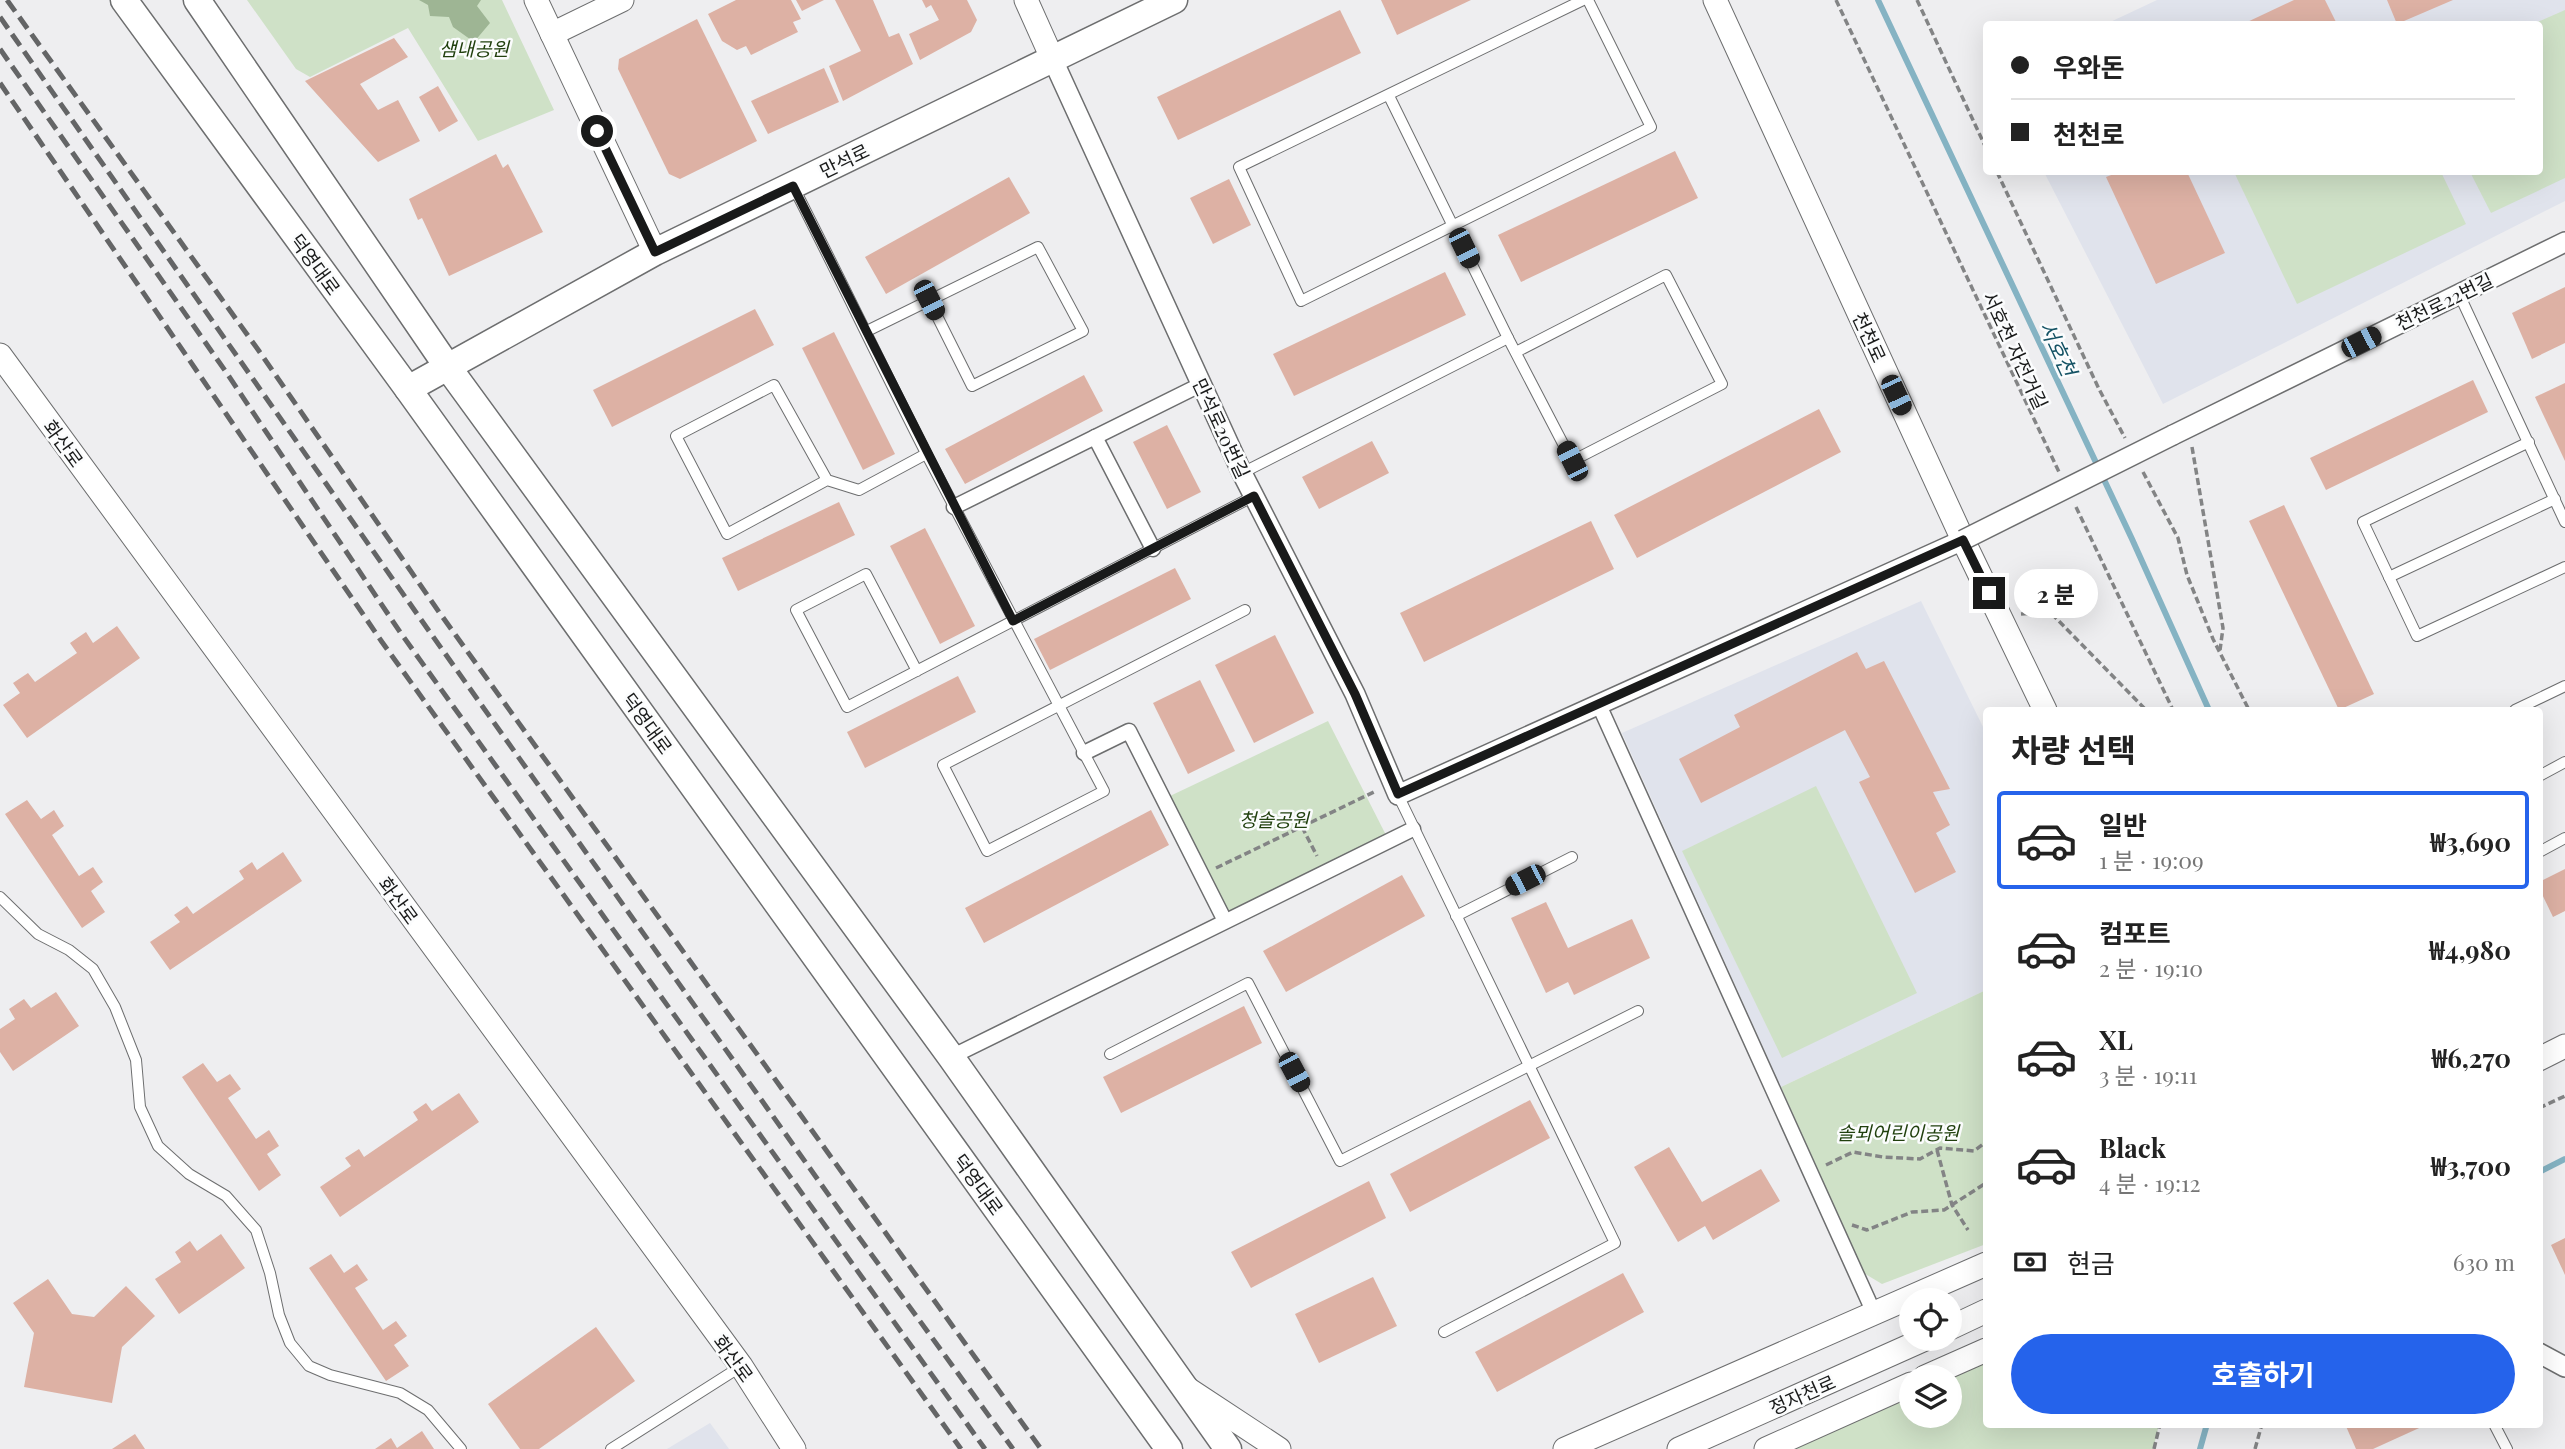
<!DOCTYPE html>
<html lang="ko">
<meta charset="utf-8">
<style>
:root{--surface:#fff;--page:#f6f6f6;--text:#222;--muted:#767676;--line:#e0e0e0;--accent:#2563eb}
body{margin:0;font-family:"Playfair Display","Noto Sans KR",serif;background:var(--page);color:var(--text);height:100vh;display:flex;flex-direction:column;font-size:26px;white-space:nowrap}
*{box-sizing:border-box;margin:0}
p{font-size:23px;color:var(--muted)}
.icon{flex:none;width:38px;height:38px;fill:none;stroke:currentColor;stroke-width:2;stroke-linecap:round;stroke-linejoin:round}
.map{position:relative;flex:1;overflow:hidden}
.drawer{position:absolute;left:1983px;top:707px;width:560px;height:721px;display:flex;flex-direction:column;background:var(--surface);border-radius:7px;box-shadow:0 7px 28px #0002}
.drawer>*{flex:none}
.top-card{position:absolute;left:1983px;top:21px;width:560px;height:154px;border-radius:7px;box-shadow:0 7px 28px #0002;display:grid;align-content:center;height:154px;padding:0 28px;background:var(--surface)}
.buttons{position:absolute;left:1899px;top:1288px;display:grid;gap:14px}
.buttons a{display:grid;place-items:center;width:63px;height:63px;border-radius:50%;background:var(--surface);box-shadow:0 7px 28px #0002;font-size:35px}
.end{position:absolute;width:32px;height:32px;margin:-16px;border:9px solid #191a1a;background:#fff;box-shadow:0 0 0 4px #fff}
.from{border-radius:50%}
.bubble{position:absolute;height:49px;border-radius:24px;background:var(--surface);box-shadow:0 7px 28px #0002;font-size:23px;font-weight:700;line-height:49px;text-align:center}
.car{position:absolute;width:21px;height:42px;margin:-21px -10px;border-radius:9px;box-shadow:0 0 5px 2px #0007;background:linear-gradient(#222 24%,#8ab4d8 0 40%,#222 0 76%,#8ab4d8 0 86%,#222 0)}
.top-card b{display:flex;align-items:center;gap:24px;height:66px;font-size:26px}
.top-card b+b{border-top:2px solid var(--line)}
.top-card i{width:18px;height:18px;background:var(--text)}
ul{padding:0;list-style:none}
li{display:flex;align-items:center;gap:21px;height:98px;margin:0 14px 10px;padding:0 14px;border:4px solid transparent;border-radius:7px}
li div{flex:1}
li b{display:block;font-size:26px}
li em{font-style:normal;font-weight:700}
li.active{border-color:var(--accent)}
li>.icon{width:63px;height:63px;stroke-width:1.5}
h2{padding:0 28px;font-size:32px;line-height:84px}
.pay{display:flex;align-items:center;gap:18px;height:77px;padding:0 28px;font-size:26px}
.pay p{margin-inline-start:auto}
.cta{display:flex;gap:14px;margin-top:auto;padding:14px 28px}
.cta a{flex:1;height:80px;border-radius:42px;background:var(--accent);color:#fff;font-size:28px;font-weight:700;line-height:80px;text-align:center}
.map>svg:first-child{display:block}
.built{fill:#e0e3ec}
.green{fill:#cfe1c7}
.forest{fill:#9eb594}
.lines{fill:none;stroke-linecap:round;stroke-linejoin:round}
.stream{stroke:#85b3c3;stroke-width:6}
.building{fill:#ddb1a4}
.service-casing{stroke:#6d6e6f;stroke-width:12}
.pedestrian-casing{stroke:#6d6e6f;stroke-width:17}
.minor-casing{stroke:#6d6e6f;stroke-width:22}
.tertiary-casing{stroke:#6d6e6f;stroke-width:25}
.secondary-casing{stroke:#6d6e6f;stroke-width:29}
.path{stroke:#838485;stroke-width:3.5;stroke-dasharray:7 3.5;stroke-linecap:butt}
.service{stroke:#fff;stroke-width:10}
.pedestrian{stroke:#fff;stroke-width:14}
.minor{stroke:#fff;stroke-width:19}
.tertiary{stroke:#fff;stroke-width:23}
.secondary{stroke:#fff;stroke-width:26}
.rail{stroke:#646566;stroke-width:5;stroke-dasharray:14 7;stroke-linecap:butt}
.minor-bridge-casing{stroke:#6d6e6f;stroke-width:22;stroke-linecap:butt}
.minor-bridge{stroke:#fff;stroke-width:19}
.route{stroke:#191a1a;stroke-width:9}
.labels{text-anchor:middle;dominant-baseline:central;stroke-width:5;stroke-linejoin:round;paint-order:stroke}
.park-label{font-size:19px;font-style:italic;fill:#21400e;stroke:#fbfcfd}
.street-label{font-size:19px;fill:#191a1a;stroke:#fbfcfd}
.water-label{font-size:21px;font-style:italic;fill:#145264;stroke:#fbfcfd}
</style>
<div class="map">
<svg width="2565" height="1449" viewBox="0 0 2565 1449">
<rect width="100%" height="100%" fill="#eeeef0"/>
<g class="built">
<path d="M2157 0H2565V201L2163 404 2044 172H2539V24H2106Z"/>
<path d="M1921 601 1986 733V990L1781 1087 1622 733Z"/>
<path d="M710 1423 729 1449H667Z"/>
</g>
<g class="green">
<path d="M247 0H502L554 110 478 141 408 28 310 77 296 69Z"/>
<path d="M2565 10V178L2491 213 2470 172H2539V24H2533Z"/>
<path d="M2234 172H2441L2466 224 2297 304Z"/>
<path d="M1328 721 1387 837 1226 915 1170 796Z"/>
<path d="M1816 786 1917 993 1782 1058 1682 851Z"/>
<path d="M1986 990V1244L1882 1284 1862 1272 1781 1087Z"/>
<path d="M1986 1361V1424L2159 1425 2153 1449H1794L1911 1395V1416H1950V1378Z"/>
</g>
<path class="forest" d="M419 0H481L477 6 490 23 474 42 453 27 449 17 430 16 428 5Z"/>
<g class="lines">
<g class="stream">
<path d="M1878 0 2132 539 2209 710"/>
<path d="M2539 1172 2565 1159"/>
<path d="M2200 1449 2207 1424"/>
</g>
</g>
<g class="building">
<path d="M736 0H791L801 19 793 22 798 32 751 55 746 46 737 50 722 41 708 14Z"/>
<path d="M796 0H824L802 11Z"/>
<path d="M835 0H873L889 37 899 33 913 64 843 101 829 66 861 51Z"/>
<path d="M922 0H967L977 20 971 32 920 60 909 34 939 20 931 5 926 8Z"/>
<path d="M1381 0H1471L1397 35Z"/>
<path d="M2294 0H2325L2337 24H2243Z"/>
<path d="M2387 0H2453L2397 24Z"/>
<path d="M1340 10 1361 53 1178 140 1157 97Z"/>
<path d="M697 19 757 141 680 179 669 174 618 69 619 59Z"/>
<path d="M394 38 408 57 360 84 378 110 398 100 420 141 378 162 305 81Z"/>
<path d="M824 68 839 102 768 134 751 101Z"/>
<path d="M438 86 458 121 439 132 419 97Z"/>
<path d="M1675 151 1698 198 1521 282 1498 235Z"/>
<path d="M496 154 503 168 508 164 543 232 449 276 422 218 418 220 409 199Z"/>
<path d="M2119 172H2187L2225 253 2156 284 2106 177Z"/>
<path d="M1009 177 1030 213 886 294 865 257Z"/>
<path d="M1229 179 1251 225 1213 244 1190 198Z"/>
<path d="M1445 272 1466 315 1294 396 1273 354Z"/>
<path d="M2565 287V343L2532 359 2512 313Z"/>
<path d="M755 309 774 345 612 427 593 390Z"/>
<path d="M834 332 895 454 863 470 802 348Z"/>
<path d="M1084 375 1103 411 965 484 945 449Z"/>
<path d="M2473 380 2488 412 2326 490 2310 458Z"/>
<path d="M2565 383V461L2535 397Z"/>
<path d="M1819 409 1841 452 1637 558 1614 515Z"/>
<path d="M1167 425 1201 492 1167 509 1133 442Z"/>
<path d="M1372 441 1389 473 1319 509 1302 477Z"/>
<path d="M839 502 855 535 738 591 722 558Z"/>
<path d="M2284 505 2374 694 2339 710 2249 521Z"/>
<path d="M1591 521 1614 569 1424 662 1400 613Z"/>
<path d="M925 528 975 626 940 644 890 546Z"/>
<path d="M1175 568 1191 599 1050 670 1034 639Z"/>
<path d="M117 626 140 658 27 738 3 705 20 693 13 683 28 673 35 682 77 653 70 643 86 632 93 643Z"/>
<path d="M1275 635 1314 713 1254 743 1215 665Z"/>
<path d="M1857 652 1866 669 1884 661 1950 789 1933 792 1950 825 1936 833 1956 872 1915 893 1859 782 1870 777 1845 730 1701 803 1679 759 1740 727 1734 715Z"/>
<path d="M958 676 976 712 865 768 847 732Z"/>
<path d="M1200 680 1235 751 1188 774 1153 703Z"/>
<path d="M27 800 41 819 54 810 64 826 52 835 79 876 93 867 103 882 91 891 105 912 82 928 5 814Z"/>
<path d="M1151 810 1169 845 984 943 965 908Z"/>
<path d="M283 852 302 881 170 970 150 942 180 922 174 915 187 906 193 914 244 879 239 871 252 862 257 870Z"/>
<path d="M2565 869V911L2553 917 2539 888V882Z"/>
<path d="M1402 875 1425 916 1286 992 1263 951Z"/>
<path d="M1546 902 1568 948 1632 919 1650 958 1574 995 1568 982 1546 993 1511 918Z"/>
<path d="M56 992 79 1026 13 1071 0 1052V1029L15 1019 9 1009 24 999 31 1008Z"/>
<path d="M1244 1006 1262 1043 1121 1113 1103 1077Z"/>
<path d="M203 1063 217 1082 230 1074 241 1089 228 1098 256 1139 269 1130 279 1146 267 1154 281 1175 259 1191 182 1077Z"/>
<path d="M459 1093 479 1122 340 1217 320 1187 351 1166 345 1158 359 1149 364 1157 418 1120 413 1112 426 1103 432 1111Z"/>
<path d="M1530 1100 1550 1138 1410 1212 1390 1174Z"/>
<path d="M1669 1147 1702 1202 1761 1169 1780 1201 1713 1240 1705 1226 1678 1242 1634 1167Z"/>
<path d="M1369 1181 1386 1218 1251 1288 1231 1252Z"/>
<path d="M221 1234 245 1268 179 1314 155 1279 181 1262 175 1252 190 1241 197 1251Z"/>
<path d="M2565 1238V1275L2551 1245Z"/>
<path d="M331 1254 344 1273 357 1264 368 1280 355 1288 383 1330 396 1321 407 1336 394 1345 409 1366 386 1381 309 1268Z"/>
<path d="M1623 1273 1644 1312 1497 1392 1475 1352Z"/>
<path d="M1373 1277 1397 1326 1319 1363 1295 1314Z"/>
<path d="M48 1279 72 1314 94 1317 126 1286 155 1316 122 1347 112 1403 24 1387 34 1333 13 1303Z"/>
<path d="M596 1327 635 1381 539 1449H520L488 1404Z"/>
<path d="M2345 1424H2428L2373 1449H2356Z"/>
<path d="M422 1431 434 1449H375L391 1438 397 1448Z"/>
<path d="M135 1434 145 1449H112Z"/>
</g>
<g class="lines">
<g class="service-casing">
<g id="service">
<path d="M1583 0 1239 167 1301 301 1651 127 1588 0"/>
<path d="M1389 96 1508 338"/>
<path d="M793 186C839 276 882 367 928 457 986 569 1045 680 1104 791L987 851 943 765 1245 610"/>
<path d="M2459 294 2565 522"/>
<path d="M867 331 1038 247 1083 331 972 386 929 300"/>
<path d="M2529 442 2363 522 2417 636 2565 567"/>
<path d="M1242 473 1508 338 1572 461 1722 384 1666 275 1516 352"/>
<path d="M827 480 774 385 676 436 727 534 827 480 859 490 926 454"/>
<path d="M2389 577 2555 499"/>
<path d="M917 671 866 574 796 610 847 707 1254 496"/>
<path d="M2515 710 2565 686"/>
<path d="M2539 776 2565 762"/>
<path d="M1398 795 1615 1243 1444 1332"/>
<path d="M2539 852 2565 838"/>
<path d="M0 897 38 934 69 950 93 969 115 1007 136 1060 140 1107 158 1146 189 1174 226 1196 256 1230 270 1273 279 1315 290 1343 309 1366 330 1375 400 1393 428 1410 461 1449"/>
<path d="M1456 916 1572 857"/>
<path d="M1110 1054 1248 983 1340 1161 1638 1011"/>
<path d="M2494 1424 2507 1449"/>
<path d="M611 1449 740 1367"/>
</g>
</g>
<g class="pedestrian-casing">
<g id="pedestrian">
<path d="M1095 437 1153 549"/>
<path d="M954 507 1202 384"/>
<path d="M1599 705 1874 1313"/>
<path d="M1084 753 1129 731 1225 921"/>
<path d="M951 1057 1413 829"/>
</g>
</g>
<g class="minor-casing">
<g id="minor">
<path d="M1052 58 1242 473 1355 694 1398 795 1963 540"/>
<path d="M2173 435 2565 242"/>
<path d="M2539 1353 2565 1367"/>
</g>
</g>
<g class="tertiary-casing">
<g id="tertiary">
<path d="M536 0 655 252"/>
<path d="M1026 0 1052 58"/>
<path d="M1715 0 1963 540 2045 710"/>
<path d="M552 34 622 0"/>
<path d="M0 355 741 1366 794 1449"/>
<path d="M2539 1059 2565 1046"/>
<path d="M1950 1328 1986 1311"/>
<path d="M1925 1377 1986 1350"/>
<path d="M1188 1389 1279 1449"/>
<path d="M1565 1449 1986 1264"/>
<path d="M1679 1449 1925 1339"/>
<path d="M1766 1449 1911 1384"/>
</g>
</g>
<g class="secondary-casing">
<g id="secondary">
<path d="M124 0 408 389 1169 1449"/>
<path d="M197 0 447 366 951 1057 1228 1449"/>
<path d="M408 389 655 252 1174 0"/>
</g>
</g>
<g class="path">
<path d="M1836 0 2059 472"/>
<path d="M1917 0 1986 148"/>
<path d="M1997 172 2099 389 2125 438"/>
<path d="M2192 447 2223 628 2220 650"/>
<path d="M2143 472 2178 538 2187 575 2213 639 2249 710"/>
<path d="M2076 507 2173 710"/>
<path d="M2021 614 2050 612 2146 710"/>
<path d="M1302 827 1317 856"/>
<path d="M1216 868 1376 791"/>
<path d="M2539 1108 2565 1096"/>
<path d="M1937 1150 1952 1205 1968 1230"/>
<path d="M1826 1165 1853 1152 1883 1157 1920 1159 1940 1148 1974 1151 1986 1142"/>
<path d="M1852 1225 1867 1230 1912 1212 1944 1210 1986 1183"/>
<path d="M2154 1449 2160 1424"/>
<path d="M2255 1449 2262 1424"/>
</g>
<use href="#service" class="service"/>
<use href="#pedestrian" class="pedestrian"/>
<use href="#minor" class="minor"/>
<use href="#tertiary" class="tertiary"/>
<use href="#secondary" class="secondary"/>
<g class="rail">
<path d="M7 0 259 351 439 612 1041 1449"/>
<path d="M0 17 422 621 850 1225 1013 1449"/>
<path d="M0 49 226 372 400 632 985 1449"/>
<path d="M0 83 382 642 961 1449"/>
</g>
<g class="minor-bridge-casing">
<path id="minor-bridge" d="M1963 540 2173 435"/>
</g>
<use href="#minor-bridge" class="minor-bridge"/>
</g>
<g class="lines">
<path class="route" d="M597 131 655 252 793 186 1013 621 1254 496 1355 694 1398 794 1963 540 1989 593"/>
</g>
<g class="labels">
<g class="park-label">
<text x="474" y="48">샘내공원</text>
<text x="1274" y="819">청솔공원</text>
<text x="1898" y="1132">솔뫼어린이공원</text>
</g>
<g class="street-label">
<text transform="translate(844 160) rotate(-26)">만석로</text>
<text transform="translate(316 264) rotate(54)">덕영대로</text>
<text transform="translate(2444 301) rotate(-26)">천천로22번길</text>
<text transform="translate(1870 337) rotate(65)">천천로</text>
<text transform="translate(2016 350) rotate(65)">서호천 자전거길</text>
<text transform="translate(1222 428) rotate(65)">만석로20번길</text>
<text transform="translate(64 443) rotate(54)">화산로</text>
<text transform="translate(648 723) rotate(54)">덕영대로</text>
<text transform="translate(399 900) rotate(54)">화산로</text>
<text transform="translate(979 1184) rotate(54)">덕영대로</text>
<text transform="translate(734 1358) rotate(54)">화산로</text>
<text transform="translate(1802 1394) rotate(-24)">정자천로</text>
</g>
<g class="water-label">
<text transform="translate(2059 348) rotate(65)">서호천</text>
</g>
</g>
</svg>
<div class="buttons">
<a><svg class="icon" aria-label="locate" viewBox="0 0 24 24"><circle cx="12" cy="12" r="6"/><path d="M12 2v4M12 18v4M2 12h4M18 12h4"/></svg></a>
<a><svg class="icon" aria-label="layers" viewBox="0 0 24 24"><path d="M12 4l9 5-9 5-9-5zM3 14l9 5 9-5"/></svg></a>
</div>
<i class="end from" style="left:597px;top:131px"></i>
<i class="end" style="left:1989px;top:593px"></i>
<div class="bubble" style="left:2014px;top:569px;width:84px">2 분</div>
<i class="car" style="left:1464px;top:248px;rotate:154deg"></i>
<i class="car" style="left:929px;top:300px;rotate:153deg"></i>
<i class="car" style="left:2361px;top:342px;rotate:63deg"></i>
<i class="car" style="left:1896px;top:395px;rotate:155deg"></i>
<i class="car" style="left:1572px;top:461px;rotate:333deg"></i>
<i class="car" style="left:1525px;top:880px;rotate:243deg"></i>
<i class="car" style="left:1294px;top:1072px;rotate:152deg"></i>
<div class="top-card">
<b><i class="from"></i>우와돈</b>
<b><i></i>천천로</b>
</div>
<section class="drawer">
<h2>차량 선택</h2>
<ul>
<li class="active"><svg class="icon" aria-label="car" viewBox="0 0 24 24"><path d="M5 17H2v-5l4-1 3-4h7l3 4 3 1v5h-3M9 17h6M6 11h13"/><circle cx="7" cy="17" r="2"/><circle cx="17" cy="17" r="2"/></svg><div><b>일반</b><p>1 분 · 19:09</p></div><em>₩3,690</em></li>
<li><svg class="icon" aria-label="car" viewBox="0 0 24 24"><path d="M5 17H2v-5l4-1 3-4h7l3 4 3 1v5h-3M9 17h6M6 11h13"/><circle cx="7" cy="17" r="2"/><circle cx="17" cy="17" r="2"/></svg><div><b>컴포트</b><p>2 분 · 19:10</p></div><em>₩4,980</em></li>
<li><svg class="icon" aria-label="car" viewBox="0 0 24 24"><path d="M5 17H2v-5l4-1 3-4h7l3 4 3 1v5h-3M9 17h6M6 11h13"/><circle cx="7" cy="17" r="2"/><circle cx="17" cy="17" r="2"/></svg><div><b>XL</b><p>3 분 · 19:11</p></div><em>₩6,270</em></li>
<li><svg class="icon" aria-label="car" viewBox="0 0 24 24"><path d="M5 17H2v-5l4-1 3-4h7l3 4 3 1v5h-3M9 17h6M6 11h13"/><circle cx="7" cy="17" r="2"/><circle cx="17" cy="17" r="2"/></svg><div><b>Black</b><p>4 분 · 19:12</p></div><em>₩3,700</em></li>
</ul>
<div class="pay"><svg class="icon" aria-label="cash" viewBox="0 0 24 24"><path d="M3 7h18v10H3z"/><circle cx="12" cy="12" r="2"/></svg>현금<p>630 m</p></div>
<div class="cta"><a>호출하기</a></div>
</section>
</div>
